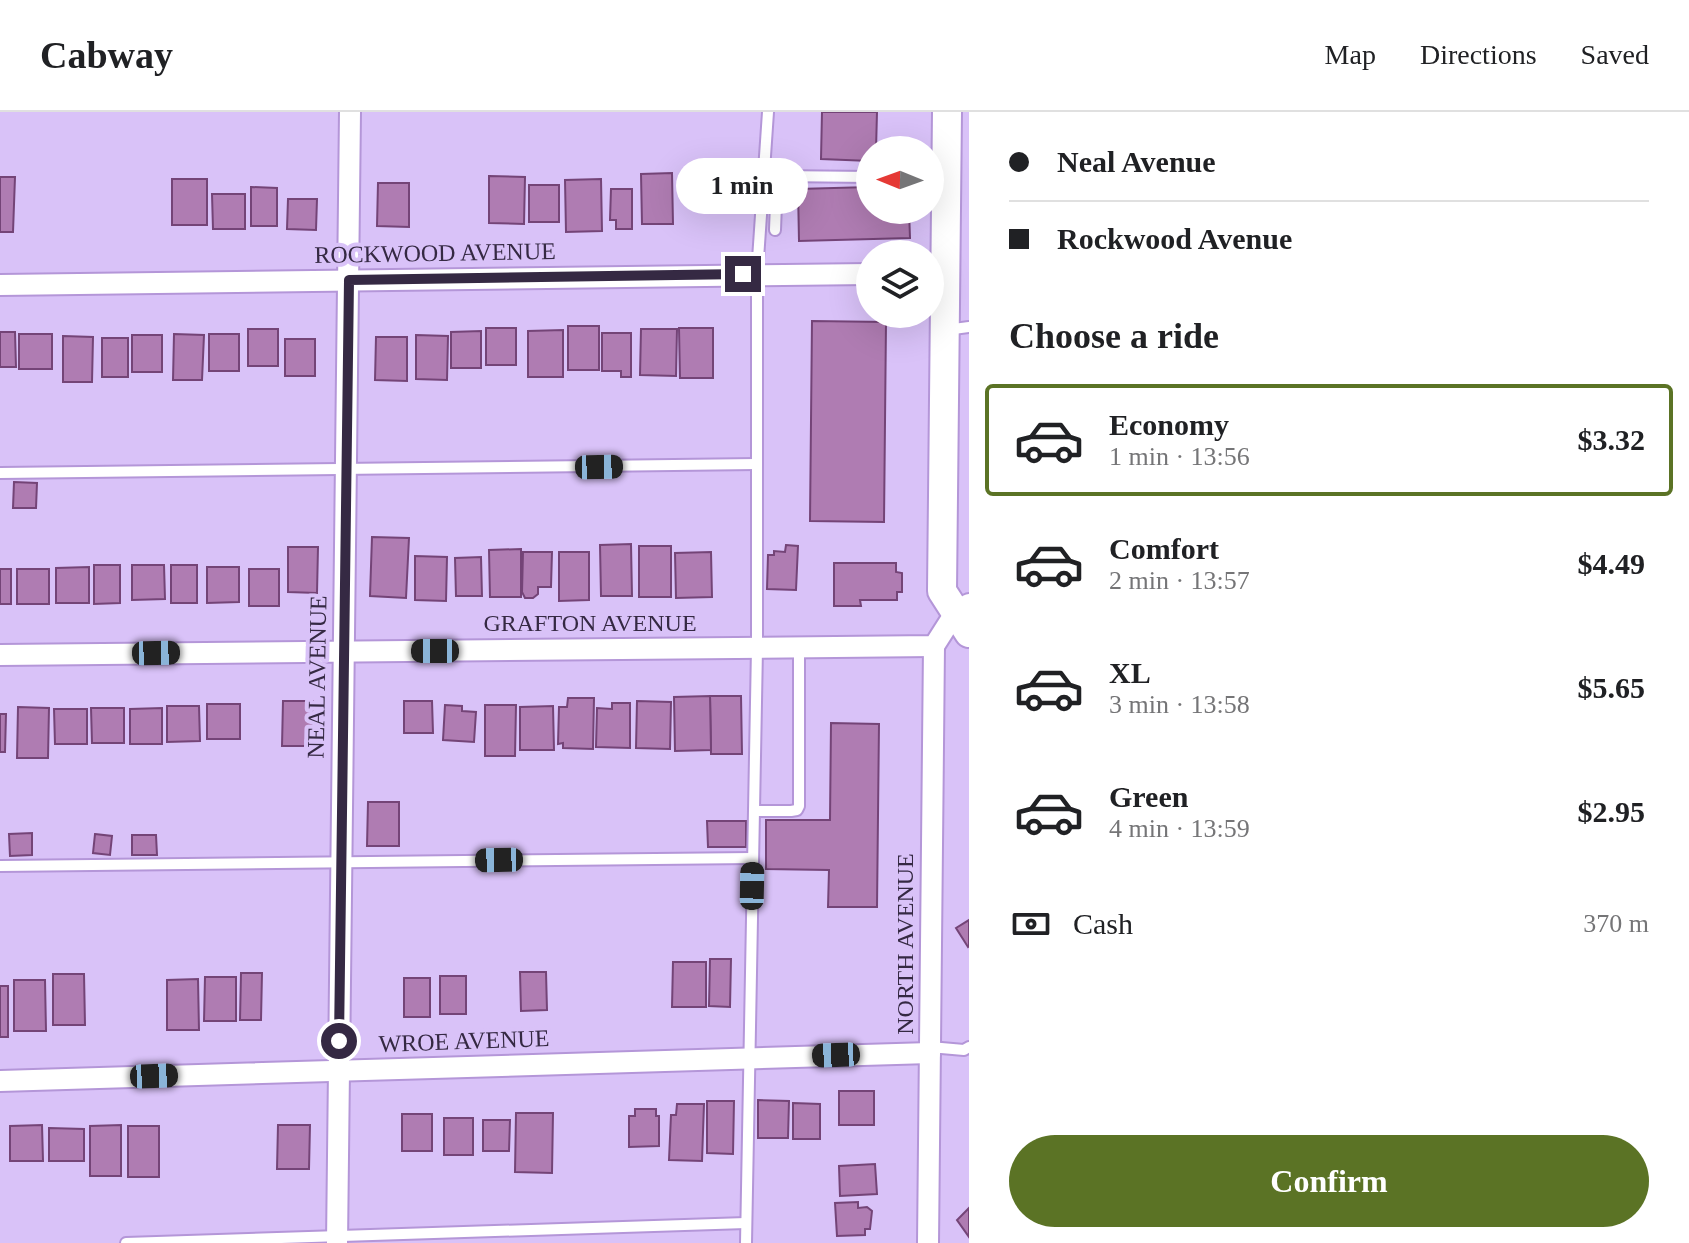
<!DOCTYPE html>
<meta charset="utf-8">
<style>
:root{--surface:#fff;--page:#f6f6f6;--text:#202124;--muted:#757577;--line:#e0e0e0;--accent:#5b7325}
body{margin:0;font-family:"Times New Roman",serif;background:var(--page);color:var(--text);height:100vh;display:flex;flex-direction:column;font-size:30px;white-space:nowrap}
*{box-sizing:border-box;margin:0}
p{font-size:26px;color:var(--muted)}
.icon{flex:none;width:44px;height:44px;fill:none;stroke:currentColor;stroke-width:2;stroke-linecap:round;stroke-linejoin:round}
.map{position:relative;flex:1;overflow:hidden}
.side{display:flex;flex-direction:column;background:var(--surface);width:720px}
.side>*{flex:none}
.banner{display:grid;align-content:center;height:176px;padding:0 40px;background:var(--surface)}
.needle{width:52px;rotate:271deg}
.fabs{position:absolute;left:856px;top:24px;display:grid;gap:16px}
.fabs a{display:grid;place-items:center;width:88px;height:88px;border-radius:50%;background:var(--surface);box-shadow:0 8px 32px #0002;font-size:40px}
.end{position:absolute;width:36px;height:36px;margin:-18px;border:10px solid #352943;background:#fff;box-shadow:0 0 0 4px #fff}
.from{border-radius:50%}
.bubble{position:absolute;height:56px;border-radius:28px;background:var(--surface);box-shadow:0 8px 32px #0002;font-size:26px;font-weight:700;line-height:56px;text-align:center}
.car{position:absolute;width:24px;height:48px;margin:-24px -12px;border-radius:10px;box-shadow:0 0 6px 2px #0007;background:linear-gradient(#222 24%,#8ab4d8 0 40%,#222 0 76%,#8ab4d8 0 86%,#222 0)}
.banner b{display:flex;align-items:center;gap:28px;height:76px;font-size:30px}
.banner b+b{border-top:2px solid var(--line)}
.banner i{width:20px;height:20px;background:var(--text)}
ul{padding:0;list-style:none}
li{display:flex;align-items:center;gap:24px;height:112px;margin:0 16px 12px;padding:0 24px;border:4px solid transparent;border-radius:8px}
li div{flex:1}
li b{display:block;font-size:30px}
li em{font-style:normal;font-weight:700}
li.current{border-color:var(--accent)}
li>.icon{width:72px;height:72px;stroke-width:1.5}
h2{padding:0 40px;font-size:36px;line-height:96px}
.pay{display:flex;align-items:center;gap:20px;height:88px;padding:0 40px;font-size:30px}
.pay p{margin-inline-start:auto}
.primary-button{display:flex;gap:16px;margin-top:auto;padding:16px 40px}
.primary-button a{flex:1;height:92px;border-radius:48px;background:var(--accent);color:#fff;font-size:32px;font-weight:700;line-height:92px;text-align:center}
header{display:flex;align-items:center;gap:48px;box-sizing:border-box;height:112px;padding:0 40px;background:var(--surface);border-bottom:2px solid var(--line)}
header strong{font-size:38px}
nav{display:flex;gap:44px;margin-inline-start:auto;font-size:28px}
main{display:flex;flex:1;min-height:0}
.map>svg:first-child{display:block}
.building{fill:#af7cb2;stroke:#744477;stroke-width:2}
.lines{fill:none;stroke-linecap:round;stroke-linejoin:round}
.lane-casing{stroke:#b496d8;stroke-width:14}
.street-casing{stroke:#b496d8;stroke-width:24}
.secondary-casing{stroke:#b496d8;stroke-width:32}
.lane{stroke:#fff;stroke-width:10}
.street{stroke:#fff;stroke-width:20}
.secondary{stroke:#fff;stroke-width:28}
.route{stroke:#352943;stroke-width:10}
.labels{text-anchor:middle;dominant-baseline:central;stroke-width:8;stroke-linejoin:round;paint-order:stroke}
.street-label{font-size:24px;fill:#352943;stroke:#d9c2f8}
</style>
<header>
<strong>Cabway</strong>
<nav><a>Map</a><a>Directions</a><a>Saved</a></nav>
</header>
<main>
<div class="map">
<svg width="969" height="1131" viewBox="0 0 969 1131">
<rect width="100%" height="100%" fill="#d9c2f8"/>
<g class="building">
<path d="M822 0H877L876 38H870V49L821 47Z"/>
<path d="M672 61 673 112H642L641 62Z"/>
<path d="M489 64 525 65 524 112 489 111Z"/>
<path d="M0 65H15L13 120H0Z"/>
<rect x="172" y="67" width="35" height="46"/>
<path d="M601 67 602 119 566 120 565 68Z"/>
<path d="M378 71H409V115L377 114Z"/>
<rect x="529" y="73" width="30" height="37"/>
<path d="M251 75 277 76V114H251Z"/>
<path d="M870 75V98H909L910 126 799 129 798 77Z"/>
<path d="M611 77H632V117H616V108H610Z"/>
<path d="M212 82H245V117H213Z"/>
<path d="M288 87H317L316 118 287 117Z"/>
<path d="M812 209 886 210 884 410 810 409Z"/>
<rect x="568" y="214" width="31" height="44"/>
<rect x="486" y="216" width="30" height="37"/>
<path d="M679 216H713V266H680Z"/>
<rect x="248" y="217" width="30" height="37"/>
<path d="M641 217H677L676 264 640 263Z"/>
<path d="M563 218V265H528V219Z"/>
<path d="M481 219V256H451V220Z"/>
<path d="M0 220H15L16 255H0Z"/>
<path d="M602 221H631V265H621V259H602Z"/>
<rect x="19" y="222" width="33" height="35"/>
<path d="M174 222 204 223 202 268H173Z"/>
<rect x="209" y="222" width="30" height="37"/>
<rect x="132" y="223" width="30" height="37"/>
<path d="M416 223 448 224 447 268 416 267Z"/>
<path d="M63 224 93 225 92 270H63Z"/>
<path d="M376 225H407V269L375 268Z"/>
<rect x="102" y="226" width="26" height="39"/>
<rect x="285" y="227" width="30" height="37"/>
<path d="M14 370 37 371 36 396H13Z"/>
<path d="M372 425 409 426 406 486 370 484Z"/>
<path d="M631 432 632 484H601L600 433Z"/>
<path d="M786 433 798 434 796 478 767 477 768 443H774V439L785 440Z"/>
<rect x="639" y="434" width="32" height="51"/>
<path d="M288 435H318L317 481 288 480Z"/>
<path d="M521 437V485H490L489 438Z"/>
<path d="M523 440H552L551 475H538V482L533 486H525L522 480Z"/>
<path d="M559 440H589V488L559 489Z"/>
<path d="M711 440 712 485 676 486 675 441Z"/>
<path d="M415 444 447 445 446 489 415 488Z"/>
<path d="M481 445 482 484H456L455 446Z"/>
<path d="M834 451H896V460L902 461V480H897V488H860L861 494H834Z"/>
<path d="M94 453H120V491L94 492Z"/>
<path d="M132 453H164L165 487 132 488Z"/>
<rect x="171" y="453" width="26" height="38"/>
<path d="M89 455V491H56V456Z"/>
<path d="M207 455H239V490L207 491Z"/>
<rect x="0" y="457" width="11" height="35"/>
<rect x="17" y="457" width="32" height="35"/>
<rect x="249" y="457" width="30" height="37"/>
<path d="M710 584H741L742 642H711Z"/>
<path d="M710 584 711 638 675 639 674 585Z"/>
<path d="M568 586H594L593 637 563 636V631L558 632 559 595H567Z"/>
<path d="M283 589H313L312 634H282Z"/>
<path d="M404 589H432L433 621H404Z"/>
<path d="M637 589 671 590 670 637 636 636Z"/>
<path d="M612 591H630V636L596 635 597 596 612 597Z"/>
<rect x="207" y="592" width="33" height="35"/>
<path d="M445 593 462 594V599L476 600 474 630 443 628Z"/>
<path d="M485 593H516L515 644H485Z"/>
<path d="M167 594H199L200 629 167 630Z"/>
<path d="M553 594 554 638H520V595Z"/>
<path d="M18 595 49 596 48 646H17Z"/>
<path d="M91 596H124V631H92Z"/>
<path d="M162 596V632H130V597Z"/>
<path d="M54 597H87V632H55Z"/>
<path d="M0 602H6L5 640H0Z"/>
<path d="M831 611 879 612 877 795H828L829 758 766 757V708H830Z"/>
<path d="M368 690H399V734H367Z"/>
<path d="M707 709H746V735H708Z"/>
<path d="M32 721V743L10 744 9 722Z"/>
<path d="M95 722 112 724 110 743 93 741Z"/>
<path d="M132 723H156L157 743H132Z"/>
<path d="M969 808V834L968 835 956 816Z"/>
<path d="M710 847H731L730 895 709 894Z"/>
<path d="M673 850H706V895H672Z"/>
<path d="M520 860H546L547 898 521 899Z"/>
<path d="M241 861H262L261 908H240Z"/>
<path d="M53 862H84L85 913H53Z"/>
<rect x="440" y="864" width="26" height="38"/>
<path d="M205 865H236V909H204Z"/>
<rect x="404" y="866" width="26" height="39"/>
<path d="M198 867 199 918H167V868Z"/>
<path d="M14 868H45L46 919H14Z"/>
<rect x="0" y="874" width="8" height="51"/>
<rect x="839" y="979" width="35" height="34"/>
<path d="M758 988 789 989 788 1026H758Z"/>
<path d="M707 989H734L733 1042 707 1041Z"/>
<path d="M793 991 820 992V1027H793Z"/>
<path d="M677 992H704L702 1049 669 1048 671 1003H676Z"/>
<path d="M635 997H656V1004H659V1034L629 1035V1004H635Z"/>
<path d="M516 1001H553L552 1061 515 1060Z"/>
<rect x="402" y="1002" width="30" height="37"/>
<rect x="444" y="1006" width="29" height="37"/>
<path d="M483 1008H510L509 1039H483Z"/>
<path d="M42 1013 43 1049H10V1014Z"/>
<path d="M121 1013V1064H90V1014Z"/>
<path d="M278 1013H310L309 1057H277Z"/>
<rect x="128" y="1014" width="31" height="51"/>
<path d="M49 1016 84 1017V1049H49Z"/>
<path d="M875 1052 877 1082 840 1084 839 1054Z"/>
<path d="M858 1090V1096L867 1095 872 1099 870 1117H865V1123L837 1124 835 1091Z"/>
<path d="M969 1096V1125L957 1108Z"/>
</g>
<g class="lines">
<g class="lane-casing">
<g id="lane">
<path d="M775 118 777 64 870 65"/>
<path d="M946 218 969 215"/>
<path d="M0 361 757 352"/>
<path d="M754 699H791L797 698 799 694V536"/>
<path d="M0 754 753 746"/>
<path d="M930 935 964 938 969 935"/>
<path d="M126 1131 746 1111"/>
<path d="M746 1131 757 536V162L768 0"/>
</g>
</g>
<g class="street-casing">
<g id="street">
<path d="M0 173 870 162"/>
<path d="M0 543 934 534 955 501 969 492"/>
<path d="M0 969 930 941"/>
<path d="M337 1131 350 0"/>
<path d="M928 1131 934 534"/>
</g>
</g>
<g class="secondary-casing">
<path id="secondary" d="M947 0 942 479 969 521"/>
</g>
<use href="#lane" class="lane"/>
<use href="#street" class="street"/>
<use href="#secondary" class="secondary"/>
</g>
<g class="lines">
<path class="route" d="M339 929 349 168 743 162"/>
</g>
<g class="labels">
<g class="street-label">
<text transform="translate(435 141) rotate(-1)">ROCKWOOD AVENUE</text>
<text x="590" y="511">GRAFTON AVENUE</text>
<text transform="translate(317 565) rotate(-89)">NEAL AVENUE</text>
<text transform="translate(905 832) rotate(-90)">NORTH AVENUE</text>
<text transform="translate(464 929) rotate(-2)">WROE AVENUE</text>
</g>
</g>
</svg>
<div class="fabs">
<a><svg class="needle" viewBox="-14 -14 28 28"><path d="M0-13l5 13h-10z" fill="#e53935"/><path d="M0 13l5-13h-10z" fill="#757577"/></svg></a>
<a><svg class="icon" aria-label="layers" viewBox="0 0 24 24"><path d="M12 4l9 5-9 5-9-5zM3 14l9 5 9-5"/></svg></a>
</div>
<i class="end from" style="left:339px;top:929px"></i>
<i class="end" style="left:743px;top:162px"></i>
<div class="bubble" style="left:676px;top:46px;width:132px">1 min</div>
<i class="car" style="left:599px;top:355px;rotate:89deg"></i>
<i class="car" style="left:435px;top:539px;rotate:270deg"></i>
<i class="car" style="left:156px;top:541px;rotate:89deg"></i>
<i class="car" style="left:499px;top:748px;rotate:269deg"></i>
<i class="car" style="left:752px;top:774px;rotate:1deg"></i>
<i class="car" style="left:836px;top:943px;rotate:268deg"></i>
<i class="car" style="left:154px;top:964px;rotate:88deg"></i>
</div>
<section class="side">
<div class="banner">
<b><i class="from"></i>Neal Avenue</b>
<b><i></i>Rockwood Avenue</b>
</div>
<h2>Choose a ride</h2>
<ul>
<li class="current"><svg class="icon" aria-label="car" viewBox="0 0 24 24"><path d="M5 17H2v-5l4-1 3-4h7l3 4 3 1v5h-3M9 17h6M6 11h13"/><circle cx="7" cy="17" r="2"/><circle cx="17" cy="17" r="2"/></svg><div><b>Economy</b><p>1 min · 13:56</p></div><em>$3.32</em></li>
<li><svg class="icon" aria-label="car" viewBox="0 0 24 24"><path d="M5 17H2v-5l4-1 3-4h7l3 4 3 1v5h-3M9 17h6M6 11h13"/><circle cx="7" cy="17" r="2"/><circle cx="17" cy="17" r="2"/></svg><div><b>Comfort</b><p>2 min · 13:57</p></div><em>$4.49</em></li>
<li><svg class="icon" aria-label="car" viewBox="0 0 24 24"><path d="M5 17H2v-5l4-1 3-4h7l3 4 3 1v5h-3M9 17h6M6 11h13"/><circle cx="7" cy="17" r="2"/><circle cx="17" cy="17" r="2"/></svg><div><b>XL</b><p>3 min · 13:58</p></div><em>$5.65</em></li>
<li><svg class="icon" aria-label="car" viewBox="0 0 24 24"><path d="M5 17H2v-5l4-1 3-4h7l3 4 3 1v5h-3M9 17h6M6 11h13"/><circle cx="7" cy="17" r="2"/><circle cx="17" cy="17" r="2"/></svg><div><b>Green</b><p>4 min · 13:59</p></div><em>$2.95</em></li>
</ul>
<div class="pay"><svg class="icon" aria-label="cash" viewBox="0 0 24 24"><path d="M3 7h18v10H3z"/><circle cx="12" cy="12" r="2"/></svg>Cash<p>370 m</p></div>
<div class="primary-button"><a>Confirm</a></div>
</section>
</main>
